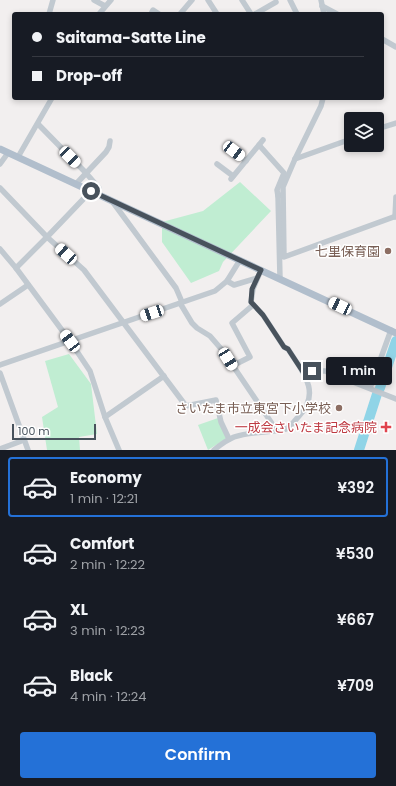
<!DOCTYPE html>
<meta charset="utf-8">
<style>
:root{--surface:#171b24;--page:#20242c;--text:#f1f3f6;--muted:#9ea1a6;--line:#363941;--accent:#2471d7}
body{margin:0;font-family:Poppins,"Noto Sans JP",sans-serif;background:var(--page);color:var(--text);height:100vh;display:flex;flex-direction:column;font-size:15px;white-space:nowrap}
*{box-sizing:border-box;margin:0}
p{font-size:13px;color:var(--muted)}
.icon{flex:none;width:22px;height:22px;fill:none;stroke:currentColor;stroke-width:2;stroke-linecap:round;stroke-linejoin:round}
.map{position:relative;height:450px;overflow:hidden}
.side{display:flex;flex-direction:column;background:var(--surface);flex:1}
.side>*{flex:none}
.guide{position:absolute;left:12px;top:12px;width:372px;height:88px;border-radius:4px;box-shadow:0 2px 6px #0003;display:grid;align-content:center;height:88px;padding:0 20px;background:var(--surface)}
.buttons{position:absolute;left:344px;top:112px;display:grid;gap:8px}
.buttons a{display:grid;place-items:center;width:40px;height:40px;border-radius:4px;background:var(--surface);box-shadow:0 2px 6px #0003;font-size:20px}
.scale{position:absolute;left:12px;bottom:10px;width:84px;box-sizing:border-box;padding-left:4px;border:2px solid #48525c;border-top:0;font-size:11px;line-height:14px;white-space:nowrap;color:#48525c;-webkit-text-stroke:3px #fff;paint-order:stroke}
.end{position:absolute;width:18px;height:18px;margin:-9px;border:5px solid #48525c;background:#fff;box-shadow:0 0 0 2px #fff}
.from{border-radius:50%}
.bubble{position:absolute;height:28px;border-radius:4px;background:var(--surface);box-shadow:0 2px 6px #0003;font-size:13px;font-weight:600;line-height:28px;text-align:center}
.car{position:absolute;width:12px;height:24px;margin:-12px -6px;border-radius:5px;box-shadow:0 0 3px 1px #0007;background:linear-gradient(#fff 24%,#345 0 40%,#fff 0 76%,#345 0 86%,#fff 0)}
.guide b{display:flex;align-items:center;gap:14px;height:38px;font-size:15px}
.guide b+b{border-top:1px solid var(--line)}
.guide i{width:10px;height:10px;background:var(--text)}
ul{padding:7px 0 0;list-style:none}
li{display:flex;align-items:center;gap:12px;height:60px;margin:0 8px 6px;padding:0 12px;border:2px solid transparent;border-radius:4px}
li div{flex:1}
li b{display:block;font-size:15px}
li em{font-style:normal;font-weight:600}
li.on{border-color:var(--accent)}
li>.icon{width:36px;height:36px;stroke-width:1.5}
.action{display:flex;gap:8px;margin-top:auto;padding:8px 20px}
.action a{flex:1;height:46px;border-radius:4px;background:var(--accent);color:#fff;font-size:16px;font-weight:600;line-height:46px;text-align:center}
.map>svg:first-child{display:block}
.green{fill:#c0edd2}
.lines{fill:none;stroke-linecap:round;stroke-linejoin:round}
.river{stroke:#90d4e7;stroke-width:10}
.minor{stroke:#c1c9d0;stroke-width:5.5}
.major{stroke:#b1becc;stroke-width:7}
.route{stroke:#48525c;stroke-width:5}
.education-dot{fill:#8d6e63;stroke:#fff;stroke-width:1.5}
.health-dot{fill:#e0444e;stroke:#fff;stroke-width:1.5}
.labels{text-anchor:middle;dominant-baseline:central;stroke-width:3;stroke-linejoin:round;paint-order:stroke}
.education-label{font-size:13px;fill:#785e54;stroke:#fff;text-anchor:end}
.health-label{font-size:13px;fill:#be3a42;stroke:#fff;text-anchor:end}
</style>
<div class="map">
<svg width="396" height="450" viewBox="0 0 396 450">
<rect width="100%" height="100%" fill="#f2efef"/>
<g class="green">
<path d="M240 182 271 211 223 262 219 271 191 283 162 242V222L203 211Z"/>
<path d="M69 354 91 384 97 434 79 437 80 450H47L42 417 58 407 45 361Z"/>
<path d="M218 418 227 438 208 450 198 425Z"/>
</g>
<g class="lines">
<g class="river">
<path d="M380 388 396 341"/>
<path d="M359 450 377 394"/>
</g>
<g class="minor">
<path d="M94 0 105 6"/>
<path d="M208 0 217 14"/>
<path d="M242 0 251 14"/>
<path d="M290 0 297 14"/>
<path d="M321 0 324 14"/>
<path d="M322 6 337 14"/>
<path d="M49 14 53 0"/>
<path d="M99 14 111 0"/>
<path d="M151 14 153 10 159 14"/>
<path d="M180 14 192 0"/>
<path d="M255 14 276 2"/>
<path d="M382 39 396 47"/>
<path d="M323 98 321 106 295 159 283 187 284 257 396 216"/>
<path d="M38 124 86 173 99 188V194"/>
<path d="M377 129 396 123"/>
<path d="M259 145 284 173 277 190 278 196 281 195"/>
<path d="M234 151 246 161"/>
<path d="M18 157 52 98"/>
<path d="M295 159 351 139"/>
<path d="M0 164 8 153"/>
<path d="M217 164 233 176"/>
<path d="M231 179 263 140"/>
<path d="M76 184 106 152 109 147 110 141"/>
<path d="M0 188 47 237 84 270 186 406 216 400 221 422 229 439"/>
<path d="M278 196 280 278"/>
<path d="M112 201 176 288 182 302"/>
<path d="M395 217 396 197"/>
<path d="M0 249 16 268 70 341 90 371 105 417 119 450"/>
<path d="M16 268 47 237 91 191"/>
<path d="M227 281 234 285 257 278"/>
<path d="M180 303 192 323 197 328 210 336 223 351 275 428V430"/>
<path d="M0 304 28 285"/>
<path d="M0 365 215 291 227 281 240 260"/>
<path d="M232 366 250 357 232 323 253 305"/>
<path d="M0 373 28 450"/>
<path d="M305 375 312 371H325L396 399"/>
<path d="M370 388 391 330"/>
<path d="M105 417 164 376"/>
<path d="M0 449 24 440"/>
<path d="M214 450C220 445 227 440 234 437 250 431 270 433 286 429 291 427 295 420 299 416 322 392 302 371 288 349L284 347 263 315 251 302 253 289 261 270"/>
</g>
<path class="major" d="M0 149 396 333"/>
</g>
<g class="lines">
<path class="route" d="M91 191 261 270 252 289 251 302 263 315 284 347 288 349 305 375 312 371"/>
</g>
<g class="education-dot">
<circle cx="388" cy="251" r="4"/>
<circle cx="339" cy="408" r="4"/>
</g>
<path class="health-dot" d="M384 421h4v4h4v4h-4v4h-4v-4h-4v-4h4z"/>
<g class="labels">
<g class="education-label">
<text x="380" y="251">七里保育園</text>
<text x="331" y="408">さいたま市立東宮下小学校</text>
</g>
<g class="health-label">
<text x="377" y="427">一成会さいたま記念病院</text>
</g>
</g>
</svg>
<div class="buttons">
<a><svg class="icon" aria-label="layers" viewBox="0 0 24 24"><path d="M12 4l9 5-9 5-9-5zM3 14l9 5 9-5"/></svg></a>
</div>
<div class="scale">100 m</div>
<i class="end from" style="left:91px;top:191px"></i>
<i class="end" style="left:312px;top:371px"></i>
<div class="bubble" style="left:326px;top:357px;width:66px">1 min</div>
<i class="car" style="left:234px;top:151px;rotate:127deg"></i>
<i class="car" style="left:70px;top:157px;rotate:135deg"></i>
<i class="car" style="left:66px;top:254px;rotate:312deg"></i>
<i class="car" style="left:340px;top:306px;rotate:295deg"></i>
<i class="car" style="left:152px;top:313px;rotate:252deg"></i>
<i class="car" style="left:70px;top:341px;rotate:323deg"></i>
<i class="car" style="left:228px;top:359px;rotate:148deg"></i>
<div class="guide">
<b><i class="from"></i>Saitama-Satte Line</b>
<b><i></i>Drop-off</b>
</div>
</div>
<section class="side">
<ul>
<li class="on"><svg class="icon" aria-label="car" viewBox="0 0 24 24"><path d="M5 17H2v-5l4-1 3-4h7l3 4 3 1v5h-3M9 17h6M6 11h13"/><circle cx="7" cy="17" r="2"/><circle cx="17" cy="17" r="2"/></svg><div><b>Economy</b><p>1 min · 12:21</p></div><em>¥392</em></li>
<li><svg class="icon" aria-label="car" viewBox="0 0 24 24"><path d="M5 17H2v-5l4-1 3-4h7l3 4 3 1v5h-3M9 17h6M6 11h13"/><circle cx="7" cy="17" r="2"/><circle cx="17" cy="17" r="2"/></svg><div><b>Comfort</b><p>2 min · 12:22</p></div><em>¥530</em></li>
<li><svg class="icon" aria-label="car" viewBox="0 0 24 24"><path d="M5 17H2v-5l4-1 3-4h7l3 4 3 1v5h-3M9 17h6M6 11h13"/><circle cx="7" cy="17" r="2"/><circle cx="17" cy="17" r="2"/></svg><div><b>XL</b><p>3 min · 12:23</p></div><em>¥667</em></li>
<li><svg class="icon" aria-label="car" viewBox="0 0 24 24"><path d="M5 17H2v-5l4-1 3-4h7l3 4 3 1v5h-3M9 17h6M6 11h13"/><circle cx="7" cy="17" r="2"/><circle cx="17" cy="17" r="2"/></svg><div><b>Black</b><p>4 min · 12:24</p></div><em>¥709</em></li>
</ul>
<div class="action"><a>Confirm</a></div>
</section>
